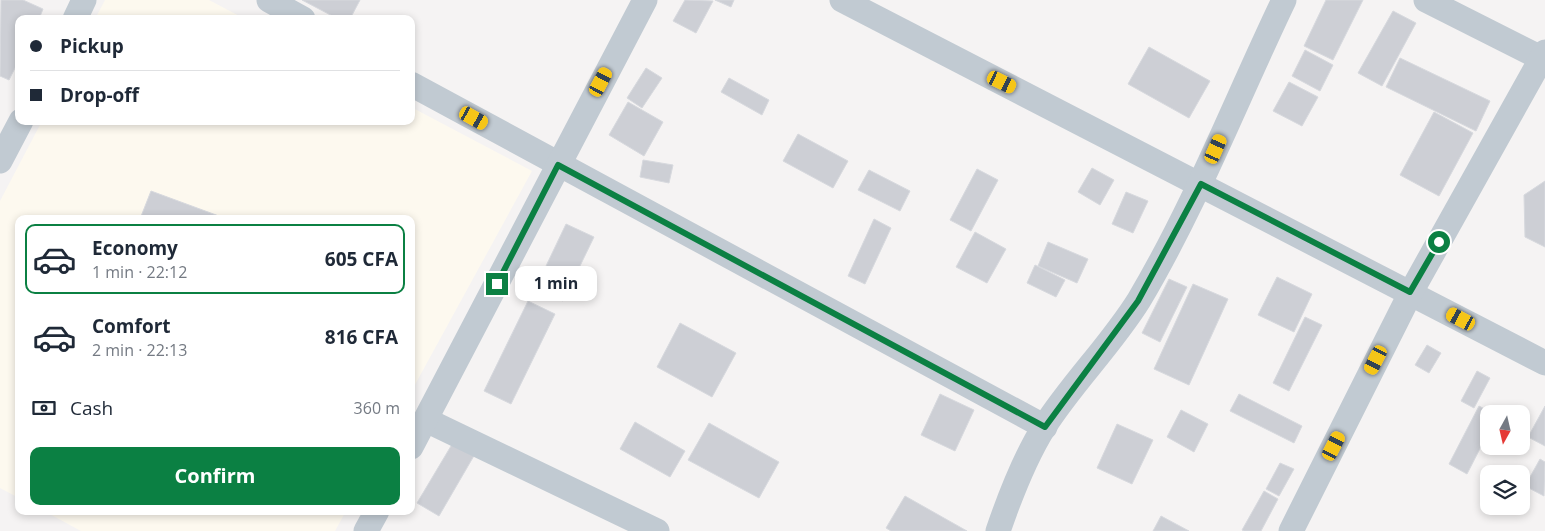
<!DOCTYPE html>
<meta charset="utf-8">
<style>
:root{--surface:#fff;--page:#f2f2f3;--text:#1f2937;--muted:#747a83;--line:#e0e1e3;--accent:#0b8043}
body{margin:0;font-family:"Open Sans",sans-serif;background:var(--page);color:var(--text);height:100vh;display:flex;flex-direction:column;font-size:19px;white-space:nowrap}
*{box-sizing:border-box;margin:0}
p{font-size:16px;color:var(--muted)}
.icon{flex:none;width:28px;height:28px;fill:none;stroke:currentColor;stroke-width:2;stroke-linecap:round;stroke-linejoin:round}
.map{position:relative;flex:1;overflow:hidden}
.sheet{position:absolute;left:15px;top:215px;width:400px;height:300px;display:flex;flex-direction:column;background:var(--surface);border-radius:10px;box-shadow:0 2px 8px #0003}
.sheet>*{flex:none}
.guide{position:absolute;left:15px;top:15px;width:400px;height:110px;border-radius:10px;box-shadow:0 2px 8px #0003;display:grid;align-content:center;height:110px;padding:0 15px;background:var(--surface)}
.needle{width:32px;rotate:188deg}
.fabs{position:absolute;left:1480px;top:405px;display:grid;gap:10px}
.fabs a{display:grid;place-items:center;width:50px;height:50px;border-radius:10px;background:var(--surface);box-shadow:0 2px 8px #0003;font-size:25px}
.end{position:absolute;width:22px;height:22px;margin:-11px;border:6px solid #0b8043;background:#fff;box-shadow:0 0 0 2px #fff}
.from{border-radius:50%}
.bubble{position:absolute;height:35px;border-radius:10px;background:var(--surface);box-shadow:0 2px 8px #0003;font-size:16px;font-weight:700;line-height:35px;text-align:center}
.car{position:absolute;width:15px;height:30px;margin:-15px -8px;border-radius:6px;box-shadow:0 0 4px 1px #0007;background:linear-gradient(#f5c518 24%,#345 0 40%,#f5c518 0 76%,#345 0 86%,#f5c518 0)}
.guide b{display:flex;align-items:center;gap:18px;height:48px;font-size:19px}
.guide b+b{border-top:1px solid var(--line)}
.guide i{width:12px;height:12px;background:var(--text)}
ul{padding:9px 0 0;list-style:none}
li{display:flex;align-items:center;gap:15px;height:70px;margin:0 10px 8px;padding:0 5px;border:2px solid transparent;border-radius:10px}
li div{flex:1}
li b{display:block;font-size:19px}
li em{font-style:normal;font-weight:700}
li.active{border-color:var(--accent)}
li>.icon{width:45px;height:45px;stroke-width:1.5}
.pay{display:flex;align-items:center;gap:12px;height:55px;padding:0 15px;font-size:19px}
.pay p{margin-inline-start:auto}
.action{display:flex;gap:10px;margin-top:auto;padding:10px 15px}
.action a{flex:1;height:58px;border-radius:10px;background:var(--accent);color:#fff;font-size:20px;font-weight:700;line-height:58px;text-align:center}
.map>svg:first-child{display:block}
.commercial{fill:#fdf9ef}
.building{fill:#cdcfd5;stroke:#d7d9de}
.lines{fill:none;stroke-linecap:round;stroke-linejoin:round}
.street{stroke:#c1cad2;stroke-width:25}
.route{stroke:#0b8043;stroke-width:6}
</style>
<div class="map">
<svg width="1545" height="531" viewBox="0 0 1545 531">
<rect width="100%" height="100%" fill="#f5f3f3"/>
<g class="commercial">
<path d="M105 0H209L245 19H95Z"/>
<path d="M411 107 532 171 411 392V219H19V498L0 488V201L42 121H411Z"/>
<path d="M44 511H346L335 531H81Z"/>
</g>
<g class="building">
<path d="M1 0H23L43 9 39 19H19V60L9 80 0 76Z"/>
<path d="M302 0H360L350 19H338Z"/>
<path d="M685 0 713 1 696 33 673 21Z"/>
<path d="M715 0H734L731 7Z"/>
<path d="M1326 0H1363L1333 60 1304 46Z"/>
<path d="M1393 11 1416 23 1382 86 1358 73Z"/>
<path d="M1149 47 1210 81 1189 118 1128 84Z"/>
<path d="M1305 50 1333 65 1320 91 1292 76Z"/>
<path d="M1400 58 1490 101 1476 131 1386 87Z"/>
<path d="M646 68 662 78 642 108 627 98Z"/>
<path d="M729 78 769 100 762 115 721 92Z"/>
<path d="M1289 82 1318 97 1302 126 1273 111Z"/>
<path d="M628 102 663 122 644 156 609 135Z"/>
<path d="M1434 112 1473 133 1439 196 1400 175Z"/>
<path d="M798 134 848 161 833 188 783 161Z"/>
<path d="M643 160 673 165 669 183 640 177Z"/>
<path d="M1092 168 1114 180 1100 205 1078 192Z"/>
<path d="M977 169 998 180 971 231 950 220Z"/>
<path d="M869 170 910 191 900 211 858 190Z"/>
<path d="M1545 181V247L1525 237 1524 195Z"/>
<path d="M151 191 227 219H140Z"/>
<path d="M1126 192 1148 201 1133 233 1112 224Z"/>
<path d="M874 219 891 228 865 284 848 276Z"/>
<path d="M566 224 594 237 563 301 536 287Z"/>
<path d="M975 232 1006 249 987 283 956 267Z"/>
<path d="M1048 242 1088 259 1077 283 1038 266Z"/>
<path d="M1035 265 1065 280 1056 297 1027 283Z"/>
<path d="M1277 277 1312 294 1294 332 1258 315Z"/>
<path d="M1169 279 1187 287 1160 342 1142 333Z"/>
<path d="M1193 284 1228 299 1189 385 1154 369Z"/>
<path d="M528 301 555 314 511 404 484 391Z"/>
<path d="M1305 317 1322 325 1289 391 1273 383Z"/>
<path d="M680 323 736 353 712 397 657 367Z"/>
<path d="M1427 345 1441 353 1429 373 1415 365Z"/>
<path d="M1477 371 1490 378 1474 408 1461 401Z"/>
<path d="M940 394 974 410 955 451 921 435Z"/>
<path d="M1239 394 1302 426 1294 443 1230 411Z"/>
<path d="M1479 406 1494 414H1489V431L1467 474 1449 464Z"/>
<path d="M1545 406V446L1528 437Z"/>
<path d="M1181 410 1208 424 1194 452 1167 437Z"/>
<path d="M635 422 685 451 670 477 620 449Z"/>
<path d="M709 423 779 462 759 498 688 460Z"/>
<path d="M1117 424 1153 440 1132 484 1097 468Z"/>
<path d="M454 441 475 454 439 516 417 503Z"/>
<path d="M1540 459 1545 462 1544 496 1525 486Z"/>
<path d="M1280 463 1294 469 1279 496 1266 489Z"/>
<path d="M1264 491 1278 499 1261 531H1244L1242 530Z"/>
<path d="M905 496 967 531H891L886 528Z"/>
<path d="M1161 516 1189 531H1153Z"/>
</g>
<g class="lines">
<g class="street">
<path d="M269 0 303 19"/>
<path d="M842 0 1545 363"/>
<path d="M1426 0 1545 60"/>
<path d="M75 19 84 0"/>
<path d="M411 84 1045 427"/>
<path d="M0 161 21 121"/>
<path d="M426 420 657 531"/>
<path d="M411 447 645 0"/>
<path d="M366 531 377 511"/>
<path d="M998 531C1010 496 1024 459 1044 427 1072 383 1111 345 1139 300 1196 204 1236 100 1284 0"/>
<path d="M1291 531 1411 292 1545 52"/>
</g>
</g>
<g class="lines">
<path class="route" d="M497 284 558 165 1045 427 1138 301 1201 184 1410 292 1439 242"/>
</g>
</svg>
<div class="fabs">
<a><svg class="needle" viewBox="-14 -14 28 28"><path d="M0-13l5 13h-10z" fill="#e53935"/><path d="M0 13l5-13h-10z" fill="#747a83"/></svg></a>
<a><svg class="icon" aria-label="layers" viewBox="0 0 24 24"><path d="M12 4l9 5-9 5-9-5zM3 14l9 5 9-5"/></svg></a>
</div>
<i class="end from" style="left:1439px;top:242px"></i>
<i class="end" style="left:497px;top:284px"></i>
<div class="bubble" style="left:515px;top:266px;width:82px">1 min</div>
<i class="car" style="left:601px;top:82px;rotate:28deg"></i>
<i class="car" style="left:1002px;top:82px;rotate:116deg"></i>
<i class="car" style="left:474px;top:118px;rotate:119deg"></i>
<i class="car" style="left:1216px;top:149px;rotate:24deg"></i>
<i class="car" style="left:1461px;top:319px;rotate:298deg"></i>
<i class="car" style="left:1376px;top:360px;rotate:207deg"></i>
<i class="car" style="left:1334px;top:446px;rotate:27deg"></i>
<div class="guide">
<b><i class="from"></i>Pickup</b>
<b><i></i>Drop-off</b>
</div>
<section class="sheet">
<ul>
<li class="active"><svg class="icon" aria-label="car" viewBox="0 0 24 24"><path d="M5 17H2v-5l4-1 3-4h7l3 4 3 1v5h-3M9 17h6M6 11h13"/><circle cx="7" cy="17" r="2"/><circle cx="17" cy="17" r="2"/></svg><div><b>Economy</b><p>1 min · 22:12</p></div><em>605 CFA</em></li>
<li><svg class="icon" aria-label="car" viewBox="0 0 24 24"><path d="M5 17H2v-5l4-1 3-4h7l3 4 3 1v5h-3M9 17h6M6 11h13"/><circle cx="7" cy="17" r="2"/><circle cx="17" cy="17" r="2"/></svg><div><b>Comfort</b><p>2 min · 22:13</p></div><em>816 CFA</em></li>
</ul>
<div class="pay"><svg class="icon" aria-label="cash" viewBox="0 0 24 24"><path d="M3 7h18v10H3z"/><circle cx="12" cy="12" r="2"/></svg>Cash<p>360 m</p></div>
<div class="action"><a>Confirm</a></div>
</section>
</div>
